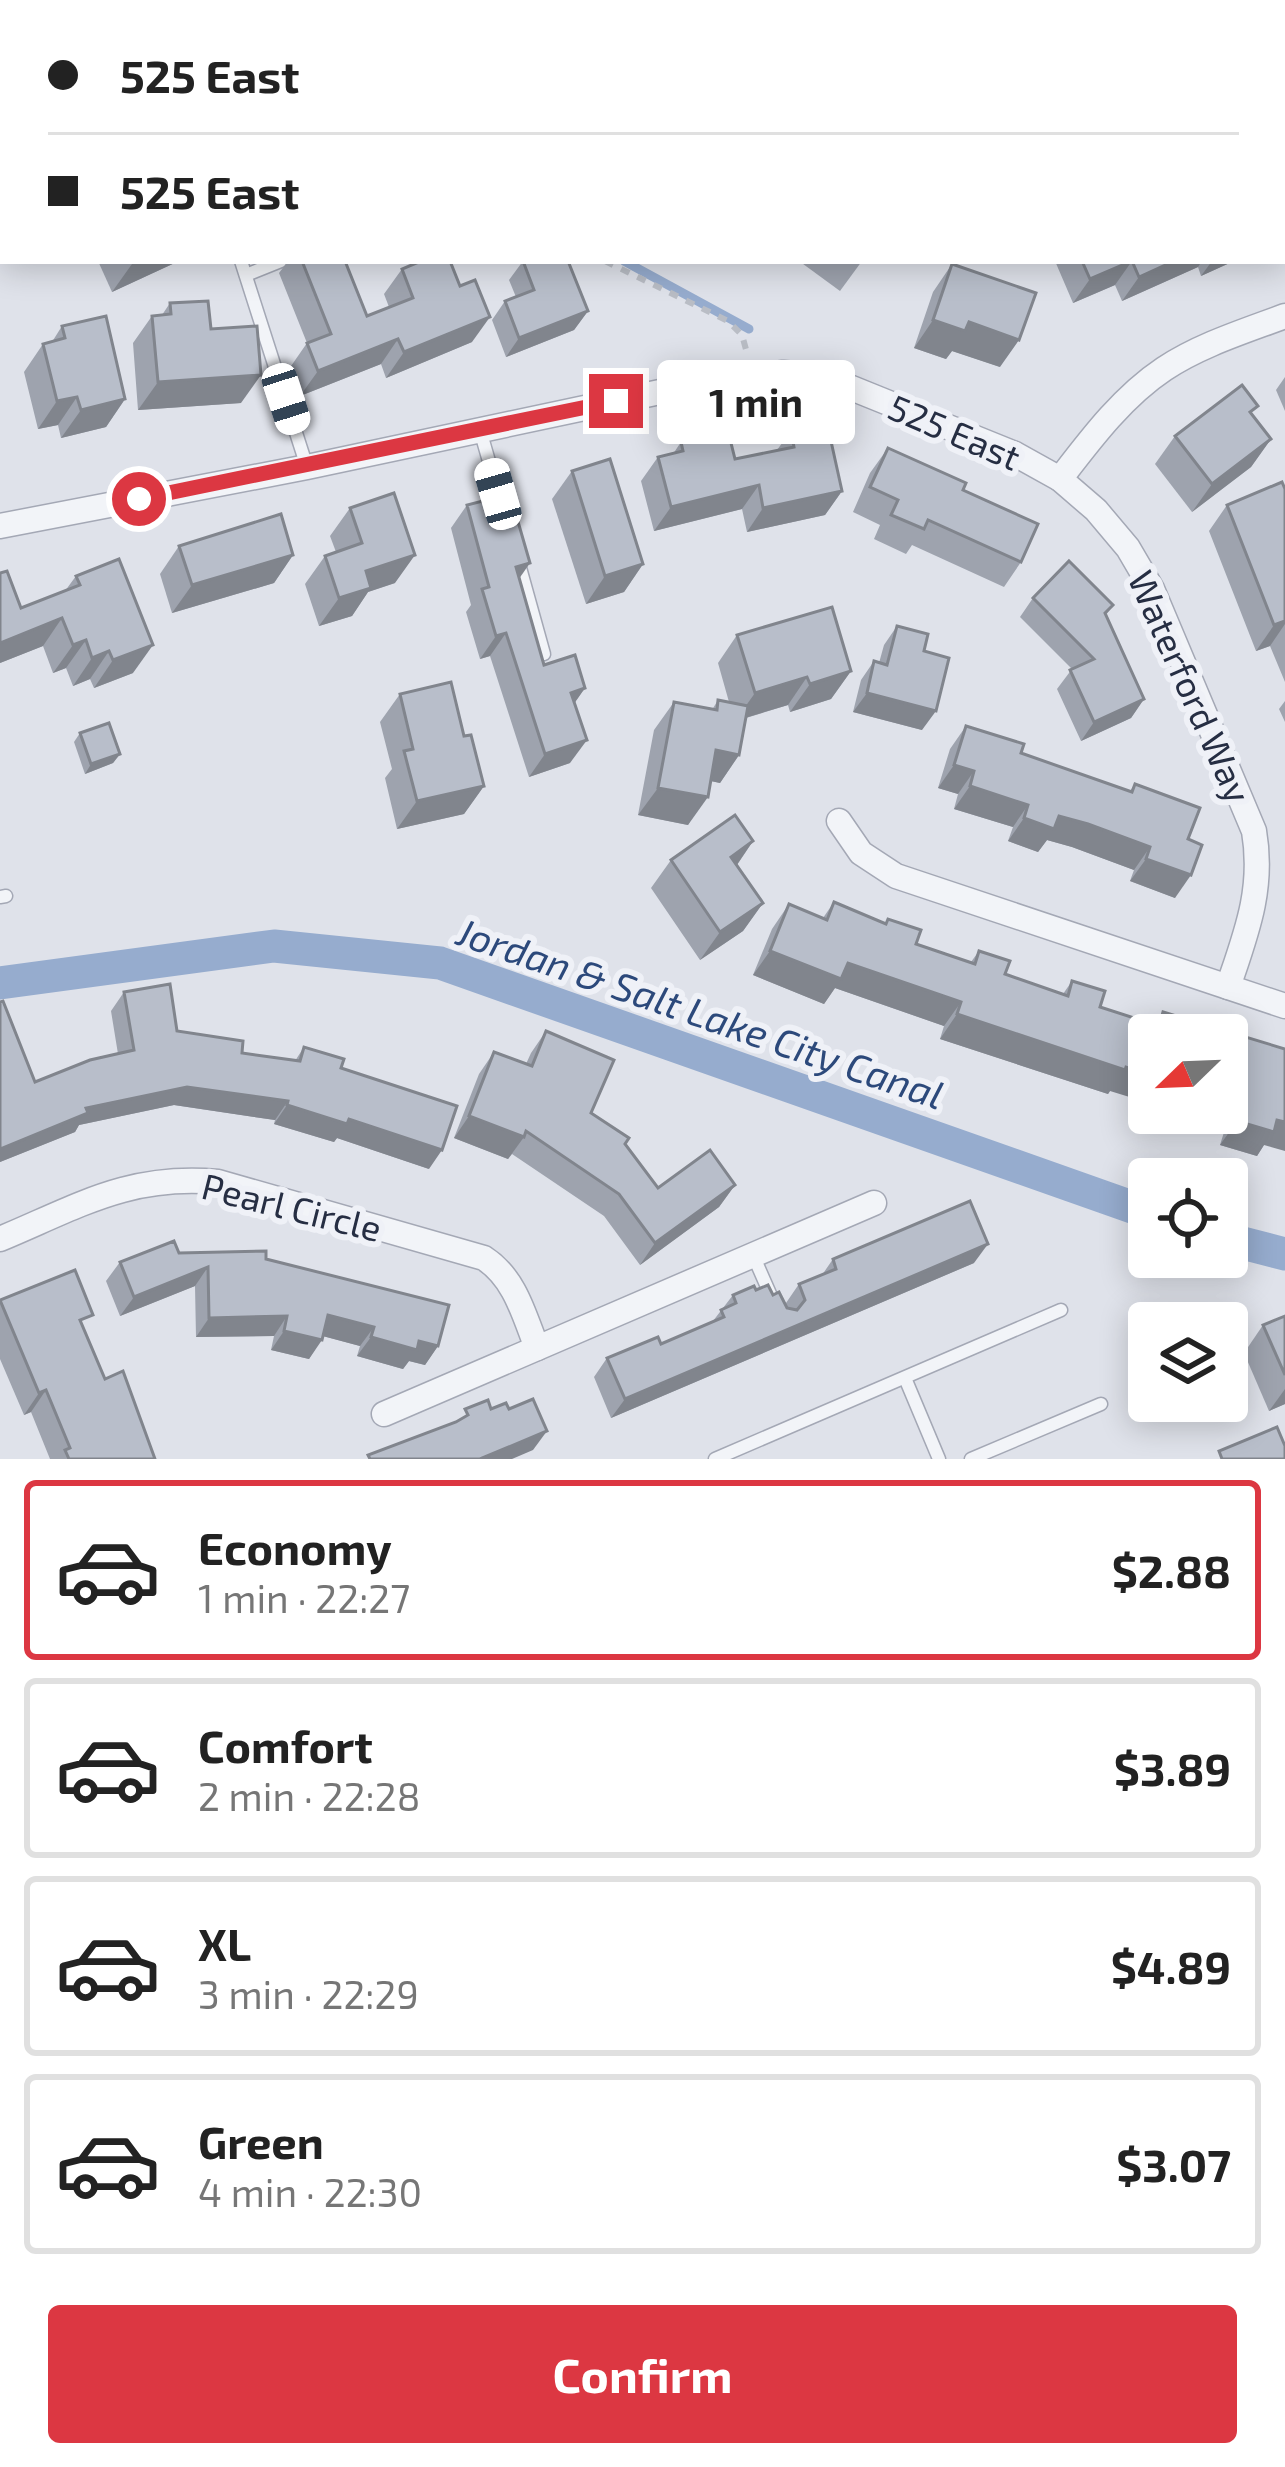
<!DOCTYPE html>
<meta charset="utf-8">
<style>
:root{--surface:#fff;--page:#f6f6f6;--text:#222;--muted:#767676;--line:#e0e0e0;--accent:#dc3742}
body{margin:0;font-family:"Exo 2",sans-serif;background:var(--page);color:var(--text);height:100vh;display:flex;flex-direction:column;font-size:45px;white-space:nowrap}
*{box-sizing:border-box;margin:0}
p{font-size:39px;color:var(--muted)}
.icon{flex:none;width:66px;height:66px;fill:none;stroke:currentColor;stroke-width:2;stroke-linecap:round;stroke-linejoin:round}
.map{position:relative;height:1459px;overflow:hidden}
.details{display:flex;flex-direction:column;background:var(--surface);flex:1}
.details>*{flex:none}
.guide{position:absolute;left:0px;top:0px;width:1287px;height:264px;box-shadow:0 6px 30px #0003;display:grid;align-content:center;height:264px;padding:0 48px;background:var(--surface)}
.needle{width:78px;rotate:247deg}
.fabs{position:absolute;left:1128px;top:1014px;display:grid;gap:24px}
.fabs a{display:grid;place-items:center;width:120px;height:120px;border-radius:12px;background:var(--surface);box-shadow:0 6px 30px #0003;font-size:60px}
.end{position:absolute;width:54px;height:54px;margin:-27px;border:15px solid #dc3742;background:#fff;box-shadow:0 0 0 6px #fff}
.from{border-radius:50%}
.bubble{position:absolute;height:84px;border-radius:12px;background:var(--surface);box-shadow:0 6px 30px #0003;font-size:39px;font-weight:700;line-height:84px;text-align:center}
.car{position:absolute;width:36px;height:72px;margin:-36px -18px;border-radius:15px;box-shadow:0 0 9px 3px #0007;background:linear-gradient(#fff 24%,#345 0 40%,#fff 0 76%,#345 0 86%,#fff 0)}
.guide b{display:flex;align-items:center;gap:42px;height:114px;font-size:45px}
.guide b+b{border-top:3px solid var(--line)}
.guide i{width:30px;height:30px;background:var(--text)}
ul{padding:21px 0 0;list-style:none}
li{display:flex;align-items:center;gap:36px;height:180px;margin:0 24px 18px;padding:0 24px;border:6px solid var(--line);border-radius:12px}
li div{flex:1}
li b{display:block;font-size:45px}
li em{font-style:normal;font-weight:700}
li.selected{border-color:var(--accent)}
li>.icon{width:108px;height:108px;stroke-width:1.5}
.button{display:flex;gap:24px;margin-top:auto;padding:24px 48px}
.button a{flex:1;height:138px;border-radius:12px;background:var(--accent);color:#fff;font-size:48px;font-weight:700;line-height:138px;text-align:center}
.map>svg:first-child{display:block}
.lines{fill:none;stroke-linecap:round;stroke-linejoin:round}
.stream{stroke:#96acce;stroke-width:9}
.canal{stroke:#96acce;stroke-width:33}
.lane-casing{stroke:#a4a8b5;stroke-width:15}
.street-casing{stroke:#a4a8b5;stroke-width:27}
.path{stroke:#b9bdc5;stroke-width:6;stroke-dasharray:9 9;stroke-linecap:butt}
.lane{stroke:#f2f4f8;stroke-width:12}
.street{stroke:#f2f4f8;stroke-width:24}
.wall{fill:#9ea3ae}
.shaded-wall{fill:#81858d}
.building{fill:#b8beca;stroke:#81858d;stroke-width:3}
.route{stroke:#dc3742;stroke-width:15}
.labels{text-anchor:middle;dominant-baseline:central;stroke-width:12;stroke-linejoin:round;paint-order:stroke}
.street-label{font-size:36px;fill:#262e43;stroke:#eff1f7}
.water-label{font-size:39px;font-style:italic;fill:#2c497b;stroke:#eff1f7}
</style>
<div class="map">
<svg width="1285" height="1459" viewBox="0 0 1285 1459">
<rect width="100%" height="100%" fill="#dfe2ea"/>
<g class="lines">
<g class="stream">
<path d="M310 0 313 3"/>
<path d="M461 3 468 0"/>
<path d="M624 261 749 329"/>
</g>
<g class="canal">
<path d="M0 983 274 946 440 963 1149 1213"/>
<path d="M1227 1239 1285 1254"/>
</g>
<g class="lane-casing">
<g id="lane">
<path d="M241 261 307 467"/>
<path d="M246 275 281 261"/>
<path d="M480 430 503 510"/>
<path d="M519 564 544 654"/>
<path d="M0 897 6 896"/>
<path d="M753 1255 771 1296"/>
<path d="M905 1378 939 1459"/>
<path d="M715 1459 1061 1310"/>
<path d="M971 1459 1101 1404"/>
</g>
</g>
<g class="street-casing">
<g id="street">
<path d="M1055 3 1063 0"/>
<path d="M1060 479C1090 440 1122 397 1164 369 1200 345 1245 331 1285 316"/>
<path d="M0 526 307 467 707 382 783 373 810 375 849 387 1015 454 1060 479 1096 510 1128 548 1152 589 1254 831C1264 889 1246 934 1228 987"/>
<path d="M839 821 861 853 896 876 1285 1006"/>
<path d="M0 1239C79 1206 129 1174 218 1182L484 1258C515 1278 524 1315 537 1348"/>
<path d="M384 1414 874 1203"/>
</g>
</g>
<g class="path">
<path d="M387 3 389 0"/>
<path d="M605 261 728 321 742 335 747 353"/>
</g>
<use href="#lane" class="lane"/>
<use href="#street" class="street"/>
</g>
<g class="wall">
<path d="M610 0H712L710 3H611Z"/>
<path d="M786 0H840L832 3H787Z"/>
<path d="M98 261H179L112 292Z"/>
<path d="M288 261H345L367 316 389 307 384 294 402 269 472 342 386 378 381 364 300 396 289 369 307 343 279 273Z"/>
<path d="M523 261 588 311 574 330 506 357 492 320 505 301 516 297 509 280Z"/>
<path d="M799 261H862L840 291Z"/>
<path d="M1055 261H1234L1201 276 1198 267 1122 301 1115 285 1073 303Z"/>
<path d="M952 264 1000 367 952 351 946 359 914 348 933 292Z"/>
<path d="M170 303 211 329 241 403 138 410 133 343 152 316 162 315Z"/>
<path d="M62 326 125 399 106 427 61 438 58 425 38 429 24 372 43 344 52 342Z"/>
<path d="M1285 377V411L1276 390Z"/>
<path d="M1252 414 1271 439 1251 467 1192 512 1155 464 1175 436Z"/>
<path d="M791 431 842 491 825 515 747 532 742 509 654 531 641 481 658 457 673 454 681 442 735 459 777 450Z"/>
<path d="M888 448 963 490 1021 562 1004 587 912 545 906 554 874 539 880 525 853 512 870 473Z"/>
<path d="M572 471 643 564 624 592 586 604 552 499Z"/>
<path d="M1285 489V682L1270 646 1256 651 1209 531 1227 505Z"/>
<path d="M467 505 519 579 544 665 585 688 574 703 570 763 529 777 490 656 480 659 466 612 471 605 451 528Z"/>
<path d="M350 508 395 583 368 592 352 616 319 626 305 584 325 556 336 552 330 536Z"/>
<path d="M179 546 293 555 274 583 172 613 160 574Z"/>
<path d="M0 573 21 608 65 591 76 576 133 673 94 688 90 679 73 686 66 668 53 673 43 646 0 663Z"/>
<path d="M1033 598 1113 605 1106 615 1144 699 1131 718 1081 741 1057 689 1072 669 1020 617Z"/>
<path d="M897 626 924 651 922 730 853 712 861 680 874 661 879 663 884 645Z"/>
<path d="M737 635 851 671 831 699 790 712 788 705 746 718 739 755 720 783 711 781 688 825 638 815 654 730 674 702 712 710 718 700 729 702 718 663Z"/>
<path d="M400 694 464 736 484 786 464 814 397 829 385 778 392 769 380 722Z"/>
<path d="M1285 701V722L1279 709Z"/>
<path d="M966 726 1021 753 1130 791 1135 784 1188 839 1175 898 1130 881 1134 870 1072 847 1047 840 1038 852 1008 841 1013 827 954 809 958 794 938 788 950 749Z"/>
<path d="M80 733 120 754 113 763 85 774 74 742Z"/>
<path d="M753 841 737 865 763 903 743 931 700 960 651 888 671 860Z"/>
<path d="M834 902 885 924 888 919 916 944 971 962 979 951 1005 974 1063 994 1072 981 1100 1007 1154 1024 1163 1012 1285 1049 1264 1145 1257 1156 1220 1145 1229 1116 1220 1113H1227V1035L1110 1091 1108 1094 940 1039 944 1026 835 988 824 1004 753 975 772 929 789 904 823 918Z"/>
<path d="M124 992 177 1031 242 1053 295 1061 304 1047 341 1068 429 1169 337 1138 334 1142 274 1124 275 1120 174 1105 79 1125 75 1132 0 1162V1002L35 1082 118 1054 111 1011Z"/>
<path d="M546 1031 591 1113 625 1144 658 1188 735 1185 719 1207 640 1265 604 1216 512 1154 508 1159 454 1138 479 1074 494 1052 526 1064 531 1053Z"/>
<path d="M179 1253 266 1259 438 1346 425 1365 409 1361 403 1369 357 1356 360 1346 323 1336 309 1359 271 1350 274 1336 196 1337 195 1286 120 1316 106 1281 120 1262Z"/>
<path d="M833 1259 974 1263 611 1418 594 1377 607 1358 661 1344 713 1321 733 1295 756 1290 773 1295 786 1303 799 1284 822 1275Z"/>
<path d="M0 1299 84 1328 105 1379 155 1459H50L31 1412 24 1415 0 1359Z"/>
<path d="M1285 1316V1404L1269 1411 1244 1353 1263 1325Z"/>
</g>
<g class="shaded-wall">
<path d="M806 0H840L832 3H804Z"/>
<path d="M3 156V178L0 182V160Z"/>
<path d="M138 261H179L112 292 132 264Z"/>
<path d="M1132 261 1115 285 1073 303 1090 279Z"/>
<path d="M1174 261H1202L1198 267 1122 301 1139 277Z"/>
<path d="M1212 261H1234L1201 276Z"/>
<path d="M588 311 574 330 506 357 519 338Z"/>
<path d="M490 317 472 342 386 378 404 352Z"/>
<path d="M933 320 969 322 1019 340 1000 367 952 351 946 359 914 348Z"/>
<path d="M398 339 381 364 300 396 318 371Z"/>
<path d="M261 375 241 403 138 410 158 382Z"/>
<path d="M77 397 58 425 38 429 57 401Z"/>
<path d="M125 399 106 427 61 438 81 410Z"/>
<path d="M1271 439 1251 467 1192 512 1212 484Z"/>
<path d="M759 485 742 509 654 531 671 507Z"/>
<path d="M842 491 825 515 747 532 763 508Z"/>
<path d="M293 555 274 583 172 613 192 585Z"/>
<path d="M415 555 395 583 368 592 352 616 319 626 339 598 366 571Z"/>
<path d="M530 563 514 586 516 567Z"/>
<path d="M643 564 624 592 586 604 605 576Z"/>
<path d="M62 618 43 646 0 663V643Z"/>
<path d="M1285 621V624L1270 646 1256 651 1274 625Z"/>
<path d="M506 633 490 656 480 659 496 636Z"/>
<path d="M86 640 66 668 53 673 73 645Z"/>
<path d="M153 645 133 673 94 688 113 660Z"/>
<path d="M109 651 90 679 73 686 92 658Z"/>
<path d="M851 671 831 699 790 712 810 684Z"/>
<path d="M807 677 788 705 735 721 755 693Z"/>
<path d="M585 688 569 711 571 693Z"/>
<path d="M867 693 936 711 922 730 853 712Z"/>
<path d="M1144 699 1131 718 1081 741 1094 722Z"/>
<path d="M587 740 570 763 529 777 545 754Z"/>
<path d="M716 750 739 755 720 783 697 778Z"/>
<path d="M120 754 113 763 85 774 91 764Z"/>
<path d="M954 765 974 771 958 794 938 788Z"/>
<path d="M484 786 464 814 397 829 417 801Z"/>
<path d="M970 786 1028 805 1013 827 954 809Z"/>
<path d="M658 788 708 797 688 825 638 815Z"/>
<path d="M1059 816 1088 824 1150 847 1134 870 1072 847 1047 840 1038 852 1008 841 1024 818Z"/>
<path d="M753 841 734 869 731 857Z"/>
<path d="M1146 859 1191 875 1175 898 1130 881Z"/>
<path d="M763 903 743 931 700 960 720 932Z"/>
<path d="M770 951 848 963 961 1002 944 1026 835 988 824 1004 753 975Z"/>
<path d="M957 1014 1149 1074V1103L1110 1091 1108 1094 940 1039Z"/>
<path d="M1227 1086 1246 1092 1229 1116 1220 1113H1227Z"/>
<path d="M187 1087 288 1101 275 1120 174 1105 79 1125 75 1132 0 1162V1149L86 1108Z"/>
<path d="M287 1105 349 1119 442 1150 429 1169 337 1138 334 1142 274 1124Z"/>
<path d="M469 1116 524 1137 508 1159 454 1138Z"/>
<path d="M1277 1120 1285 1122V1151L1264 1145 1257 1156 1220 1145 1237 1121Z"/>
<path d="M735 1185 719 1207 640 1265 655 1243Z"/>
<path d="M988 1244 974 1263 611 1418 625 1399Z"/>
<path d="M208 1267 195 1286 120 1316 134 1297Z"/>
<path d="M328 1315 374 1327 360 1346 315 1334Z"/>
<path d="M287 1316 274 1336 196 1337 209 1318Z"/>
<path d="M284 1331 322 1340 309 1359 271 1350Z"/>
<path d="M371 1337 419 1341 438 1346 425 1365 409 1361 403 1369 357 1356Z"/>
<path d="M1285 1389V1404L1269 1411Z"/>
<path d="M46 1390 31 1412 24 1415 39 1393Z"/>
<path d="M547 1431 533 1450 512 1459H480Z"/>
</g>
<g class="building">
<path d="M175 0H211L214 3H171Z"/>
<path d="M636 0H710V3H637Z"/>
<path d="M1258 0H1285V57L1284 3H1259Z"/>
<rect x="0" y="93" width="3" height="70"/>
<path d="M1284 156H1285L1284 222Z"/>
<path d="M302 261H345L367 316 413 298 402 269 421 261H450L460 286 475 280 490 317 404 352 398 339 318 371 307 343 331 334Z"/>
<path d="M523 261H568L588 311 519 338 505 301 534 290Z"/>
<path d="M1082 261H1132L1090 279Z"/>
<path d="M1132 261H1174L1139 277Z"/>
<path d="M952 264 1036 293 1019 340 969 322 965 331 933 320Z"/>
<path d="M208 301 211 329 257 326 261 375 158 382 152 316 171 314 170 303Z"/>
<path d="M106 316 125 399 81 410 77 397 57 401 43 344 65 338 62 326Z"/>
<path d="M1242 385 1258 406 1250 412 1271 439 1212 484 1175 436Z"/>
<path d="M827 423 842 491 763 508 759 485 671 507 658 457 683 451 681 442 728 431 735 459 794 447 791 431Z"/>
<path d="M888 448 966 483 963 490 1038 524 1021 562 928 520 924 529 891 515 898 500 870 487Z"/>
<path d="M610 459 643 564 605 576 572 471Z"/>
<path d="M1282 482 1285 489V621L1274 625 1227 505Z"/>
<path d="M394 493 415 555 366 571 371 588 339 598 325 556 362 543 350 508Z"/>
<path d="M510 494 530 563 516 567 544 665 575 655 585 688 571 693 587 740 545 754 506 633 496 636 482 589 489 587 467 505Z"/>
<path d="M281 514 293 555 192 585 179 546Z"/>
<path d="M119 559 153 645 113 660 109 651 92 658 86 640 73 645 62 618 0 643V573L7 571 21 608 80 585 76 576Z"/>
<path d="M1069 561 1113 605 1105 613 1144 699 1094 722 1070 670 1094 659 1033 598Z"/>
<path d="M832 607 851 671 810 684 807 677 755 693 737 635Z"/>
<path d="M897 626 928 634 924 651 949 658 936 711 867 693 874 661 887 665Z"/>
<path d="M451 682 464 736 471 735 484 786 417 801 404 751 413 749 400 694Z"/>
<path d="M718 700 748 706 739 755 716 750 708 797 658 788 674 702 717 710Z"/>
<path d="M109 723 120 754 91 764 80 733Z"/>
<path d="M966 726 1024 744 1021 753 1132 792 1135 784 1200 808 1188 839 1202 845 1191 875 1146 859 1150 847 1088 824 1059 816 1054 829 1024 818 1028 805 970 786 974 771 954 765Z"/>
<path d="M735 815 753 841 731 857 763 903 720 932 671 860Z"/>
<path d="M834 902 886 924 888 919 921 930 916 944 975 964 979 951 1010 961 1005 974 1068 996 1072 981 1105 991 1100 1007 1159 1026 1163 1012 1285 1049V1122L1277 1120 1274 1132 1237 1121 1246 1092 1227 1086V1035H1149V1074L1126 1067 1125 1070 957 1014 961 1002 848 963 841 979 770 951 789 904 827 920Z"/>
<path d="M170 984 177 1031 243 1041 242 1053 300 1061 304 1047 344 1059 341 1068 457 1106 442 1150 349 1119 347 1124 287 1105 288 1101 187 1087 86 1108 88 1113 0 1149V1002L3 1001 35 1082 90 1060 134 1050 124 992Z"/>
<path d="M546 1031 614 1060 591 1113 629 1138 625 1144 658 1188 710 1150 735 1185 655 1243 619 1194 526 1131 524 1137 469 1116 494 1052 532 1066Z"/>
<path d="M970 1201 988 1244 625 1399 607 1358 658 1337 661 1344 724 1317 721 1310 736 1303 733 1295 754 1286 756 1290 768 1285 773 1295 779 1292 787 1308 797 1310 805 1300 799 1284 836 1269 833 1259Z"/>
<path d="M174 1241 179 1253 266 1251V1259L449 1305 438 1346 419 1341 417 1350 371 1337 374 1327 328 1315 322 1340 284 1331 287 1316 209 1318 208 1267 134 1297 120 1262Z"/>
<path d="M75 1270 93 1315 80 1320 105 1379 123 1371 155 1459H69L65 1450 70 1448 46 1390 39 1393 0 1300Z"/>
<path d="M1285 1316V1375L1263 1325Z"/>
<path d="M533 1399 547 1431 480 1459H370L368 1455 456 1422 468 1415 465 1409 488 1400 491 1409 506 1403 509 1409Z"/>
<path d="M1277 1427 1285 1446V1459H1222L1219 1451Z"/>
</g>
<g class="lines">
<path class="route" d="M139 499 616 401"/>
</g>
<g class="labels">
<g class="street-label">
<text transform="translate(955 431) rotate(23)">525 East</text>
<text transform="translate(1191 686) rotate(66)">Waterford Way</text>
<text transform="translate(292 1206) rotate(14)">Pearl Circle</text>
</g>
<g class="water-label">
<text transform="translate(701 1012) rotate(19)">Jordan &amp; Salt Lake City Canal</text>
</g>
</g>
</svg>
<div class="fabs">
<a><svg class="needle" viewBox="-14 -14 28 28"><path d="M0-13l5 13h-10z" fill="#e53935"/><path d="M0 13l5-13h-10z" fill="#767676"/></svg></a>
<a><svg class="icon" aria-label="locate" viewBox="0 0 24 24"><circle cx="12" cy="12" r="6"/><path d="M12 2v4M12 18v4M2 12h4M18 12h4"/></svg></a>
<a><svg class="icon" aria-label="layers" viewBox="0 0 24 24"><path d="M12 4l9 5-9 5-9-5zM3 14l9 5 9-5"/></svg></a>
</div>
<i class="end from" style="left:139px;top:499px"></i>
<i class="end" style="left:616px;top:401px"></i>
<div class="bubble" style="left:657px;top:360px;width:198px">1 min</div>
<i class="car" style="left:286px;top:399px;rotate:162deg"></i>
<i class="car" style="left:498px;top:494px;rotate:344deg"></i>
<div class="guide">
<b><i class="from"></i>525 East</b>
<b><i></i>525 East</b>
</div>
</div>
<section class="details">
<ul>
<li class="selected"><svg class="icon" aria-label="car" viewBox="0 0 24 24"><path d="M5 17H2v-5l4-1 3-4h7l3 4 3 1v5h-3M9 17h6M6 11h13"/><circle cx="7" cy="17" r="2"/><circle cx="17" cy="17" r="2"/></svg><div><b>Economy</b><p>1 min · 22:27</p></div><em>$2.88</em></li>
<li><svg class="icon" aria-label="car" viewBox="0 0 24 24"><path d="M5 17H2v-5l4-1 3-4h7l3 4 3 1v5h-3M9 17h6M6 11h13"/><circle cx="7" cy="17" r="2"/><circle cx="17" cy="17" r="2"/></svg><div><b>Comfort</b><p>2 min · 22:28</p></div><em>$3.89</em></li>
<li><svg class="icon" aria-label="car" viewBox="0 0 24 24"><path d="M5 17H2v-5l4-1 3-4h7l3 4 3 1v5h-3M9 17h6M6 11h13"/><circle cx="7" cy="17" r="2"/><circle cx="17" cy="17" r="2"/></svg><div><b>XL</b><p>3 min · 22:29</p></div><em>$4.89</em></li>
<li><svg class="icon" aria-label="car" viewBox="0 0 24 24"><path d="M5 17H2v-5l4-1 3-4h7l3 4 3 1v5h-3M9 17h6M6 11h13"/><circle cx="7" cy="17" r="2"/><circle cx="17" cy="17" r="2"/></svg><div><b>Green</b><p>4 min · 22:30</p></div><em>$3.07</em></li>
</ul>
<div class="button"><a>Confirm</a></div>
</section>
